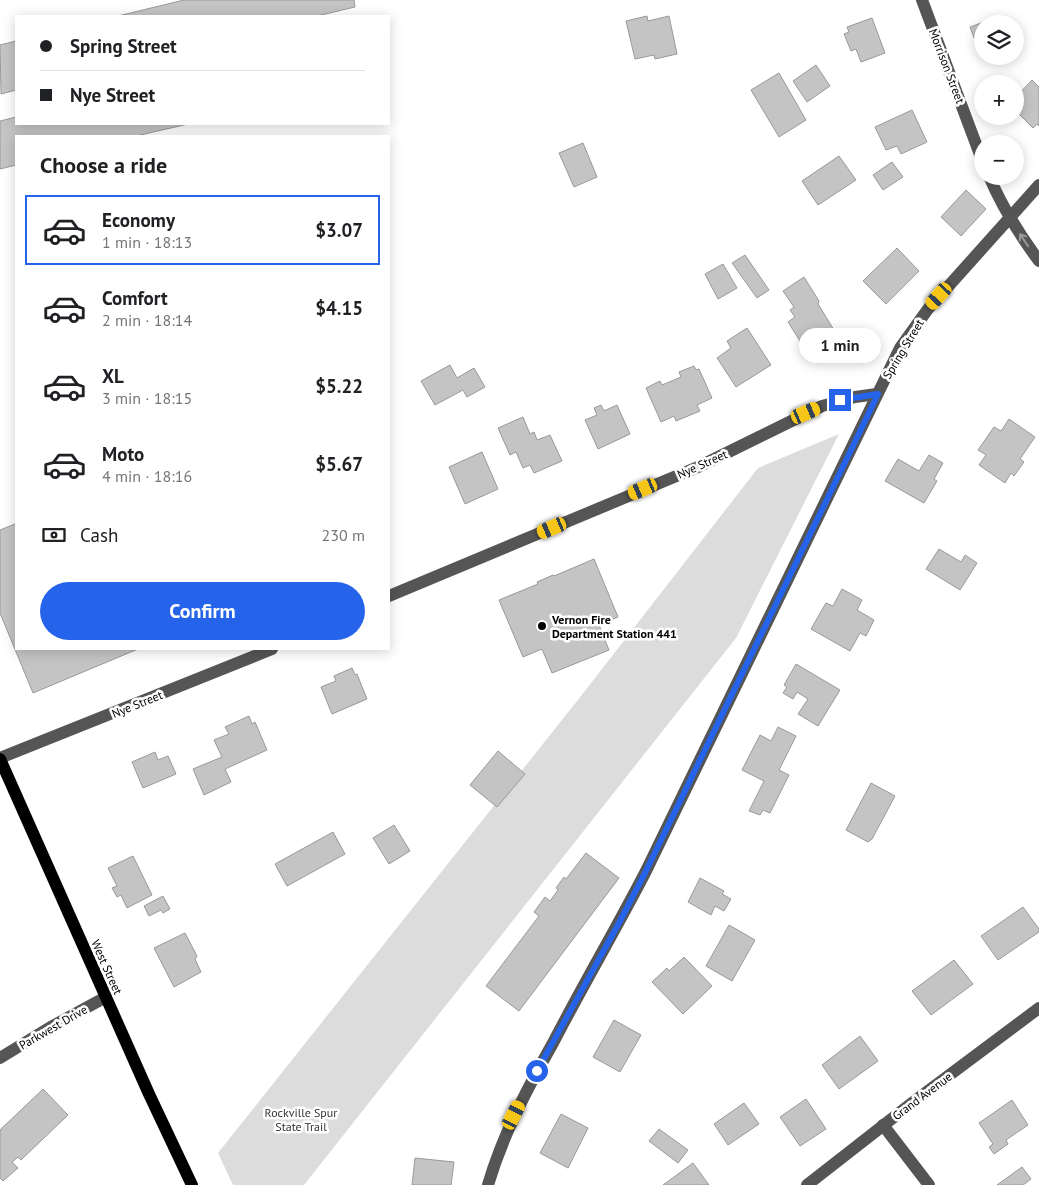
<!DOCTYPE html>
<meta charset="utf-8">
<style>
:root{--surface:#fff;--page:#f2f2f2;--text:#202124;--muted:#757577;--line:#e0e0e0;--accent:#2563eb}
body{margin:0;font-family:"PT Sans",sans-serif;background:var(--page);color:var(--text);height:100vh;display:flex;flex-direction:column;font-size:19px;white-space:nowrap}
*{box-sizing:border-box;margin:0}
p{font-size:16px;color:var(--muted)}
.icon{flex:none;width:28px;height:28px;fill:none;stroke:currentColor;stroke-width:2;stroke-linecap:round;stroke-linejoin:round}
.map{position:relative;flex:1;overflow:hidden}
.panel{position:absolute;left:15px;top:135px;width:375px;height:515px;display:flex;flex-direction:column;background:var(--surface);border-radius:0px;box-shadow:0 2px 12px #0003}
.panel>*{flex:none}
.hud{position:absolute;left:15px;top:15px;width:375px;height:110px;border-radius:0px;box-shadow:0 2px 12px #0003;display:grid;align-content:center;height:110px;padding:0 25px;background:var(--surface)}
.fabs{position:absolute;left:974px;top:15px;display:grid;gap:10px}
.fabs a{display:grid;place-items:center;width:50px;height:50px;border-radius:50%;background:var(--surface);box-shadow:0 2px 12px #0003;font-size:25px}
.end{position:absolute;width:22px;height:22px;margin:-11px;border:6px solid #2563eb;background:#fff;box-shadow:0 0 0 2px #fff}
.from{border-radius:50%}
.bubble{position:absolute;height:35px;border-radius:18px;background:var(--surface);box-shadow:0 2px 12px #0003;font-size:16px;font-weight:700;line-height:35px;text-align:center}
.car{position:absolute;width:15px;height:30px;margin:-15px -8px;border-radius:6px;box-shadow:0 0 4px 1px #0007;background:linear-gradient(#f5c518 24%,#345 0 40%,#f5c518 0 76%,#345 0 86%,#f5c518 0)}
.hud b{display:flex;align-items:center;gap:18px;height:48px;font-size:19px}
.hud b+b{border-top:1px solid var(--line)}
.hud i{width:12px;height:12px;background:var(--text)}
ul{padding:0;list-style:none}
li{display:flex;align-items:center;gap:15px;height:70px;margin:0 10px 8px;padding:0 15px;border:2px solid transparent;border-radius:0px}
li div{flex:1}
li b{display:block;font-size:19px}
li em{font-style:normal;font-weight:700}
li.selected{border-color:var(--accent)}
li>.icon{width:45px;height:45px;stroke-width:1.5}
h2{padding:0 25px;font-size:22px;line-height:60px}
.pay{display:flex;align-items:center;gap:12px;height:55px;padding:0 25px;font-size:19px}
.pay p{margin-inline-start:auto}
.button{display:flex;gap:10px;margin-top:auto;padding:10px 25px}
.button a{flex:1;height:58px;border-radius:30px;background:var(--accent);color:#fff;font-size:20px;font-weight:700;line-height:58px;text-align:center}
.map>svg:first-child{display:block}
.green{fill:#dcdcdc}
.building{fill:#c4c4c4;stroke:#999}
.lines{fill:none;stroke-linecap:round;stroke-linejoin:round}
.minor{stroke:#555;stroke-width:12}
.major{stroke:#000;stroke-width:12}
.oneway{stroke:#999}
.route{stroke:#2563eb;stroke-width:6}
.poi-dot{fill:#000;stroke:#fff;stroke-width:2}
.labels{text-anchor:middle;dominant-baseline:central;stroke-width:5;stroke-linejoin:round;paint-order:stroke}
.street-label{font-size:12px;fill:#000;stroke:#fff}
.poi-label{font-size:12px;font-weight:bold;fill:#000;stroke:#fff;text-anchor:start}
.park-label{font-size:12px;fill:#333;stroke:#fff}
</style>
<div class="map">
<svg width="1039" height="1185" viewBox="0 0 1039 1185">
<rect width="100%" height="100%" fill="#fff"/>
<path class="green" d="M839 434 736 638 304 1185H233L218 1153 581 696 758 468Z"/>
<g class="building">
<path d="M184 0H354L355 7 317 16H118Z"/>
<path d="M647 16 648 21 669 16 677 54 655 59 654 55 635 59 626 21Z"/>
<path d="M872 18 885 53 861 62 856 49 851 51 844 34 849 32 847 27Z"/>
<path d="M992 19 994 24H982V56H981L970 27Z"/>
<path d="M16 41V90L1 94 0 45Z"/>
<path d="M816 65 830 86 807 102 793 81Z"/>
<path d="M779 73 806 120 779 137 751 90Z"/>
<path d="M1032 80 1039 87V126L1037 124 1033 128 1015 110V98Z"/>
<path d="M912 110 927 142 901 154 897 146 886 150 875 127Z"/>
<path d="M16 117V124H188L136 136H16V165L0 169V121Z"/>
<path d="M583 143 597 177 574 187 559 153Z"/>
<path d="M839 156 856 180 818 205 802 181Z"/>
<path d="M892 162 903 177 883 190 873 175Z"/>
<path d="M966 190 986 209 961 236 941 217Z"/>
<path d="M897 248 919 271 886 304 863 281Z"/>
<path d="M745 255 769 290 757 298 732 263Z"/>
<path d="M723 264 737 288 718 299 705 274Z"/>
<path d="M804 277 819 301 818 304 834 330 805 349 788 322 795 317 790 310 794 307 783 291Z"/>
<path d="M747 328 771 365 736 387 717 358 731 348 727 341Z"/>
<path d="M450 365 457 378 474 368 485 387 467 397 463 390 435 405 421 381Z"/>
<path d="M694 366 696 370 699 369 712 398 697 405 700 411 676 421 674 416 661 422 646 388 660 381 662 385 681 377 679 372Z"/>
<path d="M601 405 604 411 617 405 630 434 598 449 585 420 597 415 594 408Z"/>
<path d="M523 417 530 434 534 432 537 440 550 435 562 461 534 473 530 465 523 468 516 452 510 455 498 428Z"/>
<path d="M1009 419 1035 437 1020 459 1024 462 1014 476 1011 473 1005 483 979 465 986 455 978 450 994 427 1001 431Z"/>
<path d="M482 452 498 489 465 504 449 467Z"/>
<path d="M929 455 943 463 934 479 937 481 924 503 885 481 898 459 919 471Z"/>
<path d="M15 524 16 528V649H138L33 693 0 613V530Z"/>
<path d="M939 549 961 562 965 555 977 563 960 590 926 569Z"/>
<path d="M594 559 618 617 599 625 609 650 552 673 542 649 523 657 499 600 538 584 537 582 553 575 554 576Z"/>
<path d="M842 589 862 600 857 610 874 620 866 636 860 633 850 651 811 629 826 603 833 606Z"/>
<path d="M796 664 840 690 818 726 798 714 808 699 797 692 793 699 783 693 787 687 784 685Z"/>
<path d="M352 668 355 675 357 674 367 699 332 714 321 687 336 681 334 676Z"/>
<path d="M249 716 252 724 255 722 267 750 225 769 231 782 204 795 193 769 222 757 214 740 229 734 225 727Z"/>
<path d="M778 727 796 736 779 770 789 775 770 813 763 810 760 815 749 811 764 781 742 770 760 735 771 741Z"/>
<path d="M498 751 525 774 497 807 470 785Z"/>
<path d="M155 752 158 760 168 756 176 774 143 788 132 762Z"/>
<path d="M871 783 895 796 872 839 868 842 846 830Z"/>
<path d="M394 825 410 851 389 864 373 838Z"/>
<path d="M333 832 345 854 287 886 275 864Z"/>
<path d="M586 853 619 878 519 1011 486 986 539 916 534 912 545 897 550 901 558 890 556 888 564 877 566 879Z"/>
<path d="M133 856 152 895 127 908 121 895 117 897 112 888 117 886 108 868Z"/>
<path d="M700 878 724 891 722 894 731 899 724 911 715 906 711 915 688 902Z"/>
<path d="M163 896 170 909 163 913 161 910 149 916 144 906Z"/>
<path d="M1023 907 1039 929V932L998 960 981 936Z"/>
<path d="M729 925 755 940 732 981 706 966Z"/>
<path d="M185 933 197 956 195 959 201 972 174 987 154 948Z"/>
<path d="M684 957 712 986 683 1014 652 982 667 968 669 971Z"/>
<path d="M954 960 973 984 931 1015 912 991Z"/>
<path d="M614 1020 641 1035 620 1072 593 1057Z"/>
<path d="M860 1036 878 1061 839 1089 822 1065Z"/>
<path d="M43 1089 68 1115 21 1160 18 1157 12 1162 18 1168 3 1181 0 1178V1130Z"/>
<path d="M806 1099 826 1129 800 1146 780 1117Z"/>
<path d="M1012 1100 1028 1125 1006 1140 1008 1144 994 1154 989 1147 993 1144 979 1123Z"/>
<path d="M744 1103 759 1124 728 1145 714 1124Z"/>
<path d="M561 1114 588 1128 568 1168 540 1153Z"/>
<path d="M659 1129 688 1150 678 1163 649 1141Z"/>
<path d="M415 1158 454 1162 451 1185H412Z"/>
<path d="M693 1163 709 1185H663Z"/>
<path d="M1022 1167 1031 1179 1023 1185H997Z"/>
</g>
<g class="lines">
<g class="minor">
<path d="M922 0 982 160"/>
<path d="M989 176C1002 207 1019 234 1039 261"/>
<path d="M389 596 698 467 822 406 855 397 877 394"/>
<path d="M0 758 272 649"/>
<path d="M0 1058 49 1028 106 997"/>
<path d="M883 1125 929 1185"/>
<path d="M488 1185C503 1134 527 1089 553 1043 583 985 616 929 646 871L900 348 928 309 1039 185"/>
<path d="M807 1185 912 1103 1039 1008"/>
</g>
<path class="major" d="M0 759 149 1094 192 1185"/>
</g>
<defs><path id="oneway-shaft" d="M-6 0H5M1.5-3L5.5 0L1.5 3" fill="none" stroke-width="1.6" stroke-linecap="round" stroke-linejoin="round" transform="scale(1.25)"/></defs>
<use class="oneway" href="#oneway-shaft" transform="translate(1024 240) rotate(-124)"/>
<g class="lines">
<path class="route" d="M537 1071 619 923 646 871 852 448 878 394 840 400"/>
</g>
<circle class="poi-dot" cx="542" cy="626" r="5"/>
<g class="labels">
<g class="street-label">
<text transform="translate(947 66) rotate(69)">Morrison Street</text>
<text transform="translate(903 349) rotate(-59)">Spring Street</text>
<text transform="translate(702 464) rotate(-24)">Nye Street</text>
<text transform="translate(137 704) rotate(-22)">Nye Street</text>
<text transform="translate(107 967) rotate(66)">West Street</text>
<text transform="translate(53 1027) rotate(-30)">Parkwest Drive</text>
<text transform="translate(922 1096) rotate(-37)">Grand Avenue</text>
</g>
<g class="poi-label">
<text x="552" y="619">Vernon Fire<tspan x="552" dy="14">Department Station 441</tspan></text>
</g>
<g class="park-label">
<text x="301" y="1112">Rockville Spur<tspan x="301" dy="14">State Trail</tspan></text>
</g>
</g>
</svg>
<div class="fabs">
<a><svg class="icon" aria-label="layers" viewBox="0 0 24 24"><path d="M12 4l9 5-9 5-9-5zM3 14l9 5 9-5"/></svg></a>
<a>+</a>
<a>−</a>
</div>
<i class="end from" style="left:537px;top:1071px"></i>
<i class="end" style="left:840px;top:400px"></i>
<div class="bubble" style="left:799px;top:328px;width:82px">1 min</div>
<i class="car" style="left:939px;top:296px;rotate:222deg"></i>
<i class="car" style="left:806px;top:413px;rotate:67deg"></i>
<i class="car" style="left:643px;top:489px;rotate:247deg"></i>
<i class="car" style="left:552px;top:528px;rotate:247deg"></i>
<i class="car" style="left:514px;top:1115px;rotate:27deg"></i>
<div class="hud">
<b><i class="from"></i>Spring Street</b>
<b><i></i>Nye Street</b>
</div>
<section class="panel">
<h2>Choose a ride</h2>
<ul>
<li class="selected"><svg class="icon" aria-label="car" viewBox="0 0 24 24"><path d="M5 17H2v-5l4-1 3-4h7l3 4 3 1v5h-3M9 17h6M6 11h13"/><circle cx="7" cy="17" r="2"/><circle cx="17" cy="17" r="2"/></svg><div><b>Economy</b><p>1 min · 18:13</p></div><em>$3.07</em></li>
<li><svg class="icon" aria-label="car" viewBox="0 0 24 24"><path d="M5 17H2v-5l4-1 3-4h7l3 4 3 1v5h-3M9 17h6M6 11h13"/><circle cx="7" cy="17" r="2"/><circle cx="17" cy="17" r="2"/></svg><div><b>Comfort</b><p>2 min · 18:14</p></div><em>$4.15</em></li>
<li><svg class="icon" aria-label="car" viewBox="0 0 24 24"><path d="M5 17H2v-5l4-1 3-4h7l3 4 3 1v5h-3M9 17h6M6 11h13"/><circle cx="7" cy="17" r="2"/><circle cx="17" cy="17" r="2"/></svg><div><b>XL</b><p>3 min · 18:15</p></div><em>$5.22</em></li>
<li><svg class="icon" aria-label="car" viewBox="0 0 24 24"><path d="M5 17H2v-5l4-1 3-4h7l3 4 3 1v5h-3M9 17h6M6 11h13"/><circle cx="7" cy="17" r="2"/><circle cx="17" cy="17" r="2"/></svg><div><b>Moto</b><p>4 min · 18:16</p></div><em>$5.67</em></li>
</ul>
<div class="pay"><svg class="icon" aria-label="cash" viewBox="0 0 24 24"><path d="M3 7h18v10H3z"/><circle cx="12" cy="12" r="2"/></svg>Cash<p>230 m</p></div>
<div class="button"><a>Confirm</a></div>
</section>
</div>
